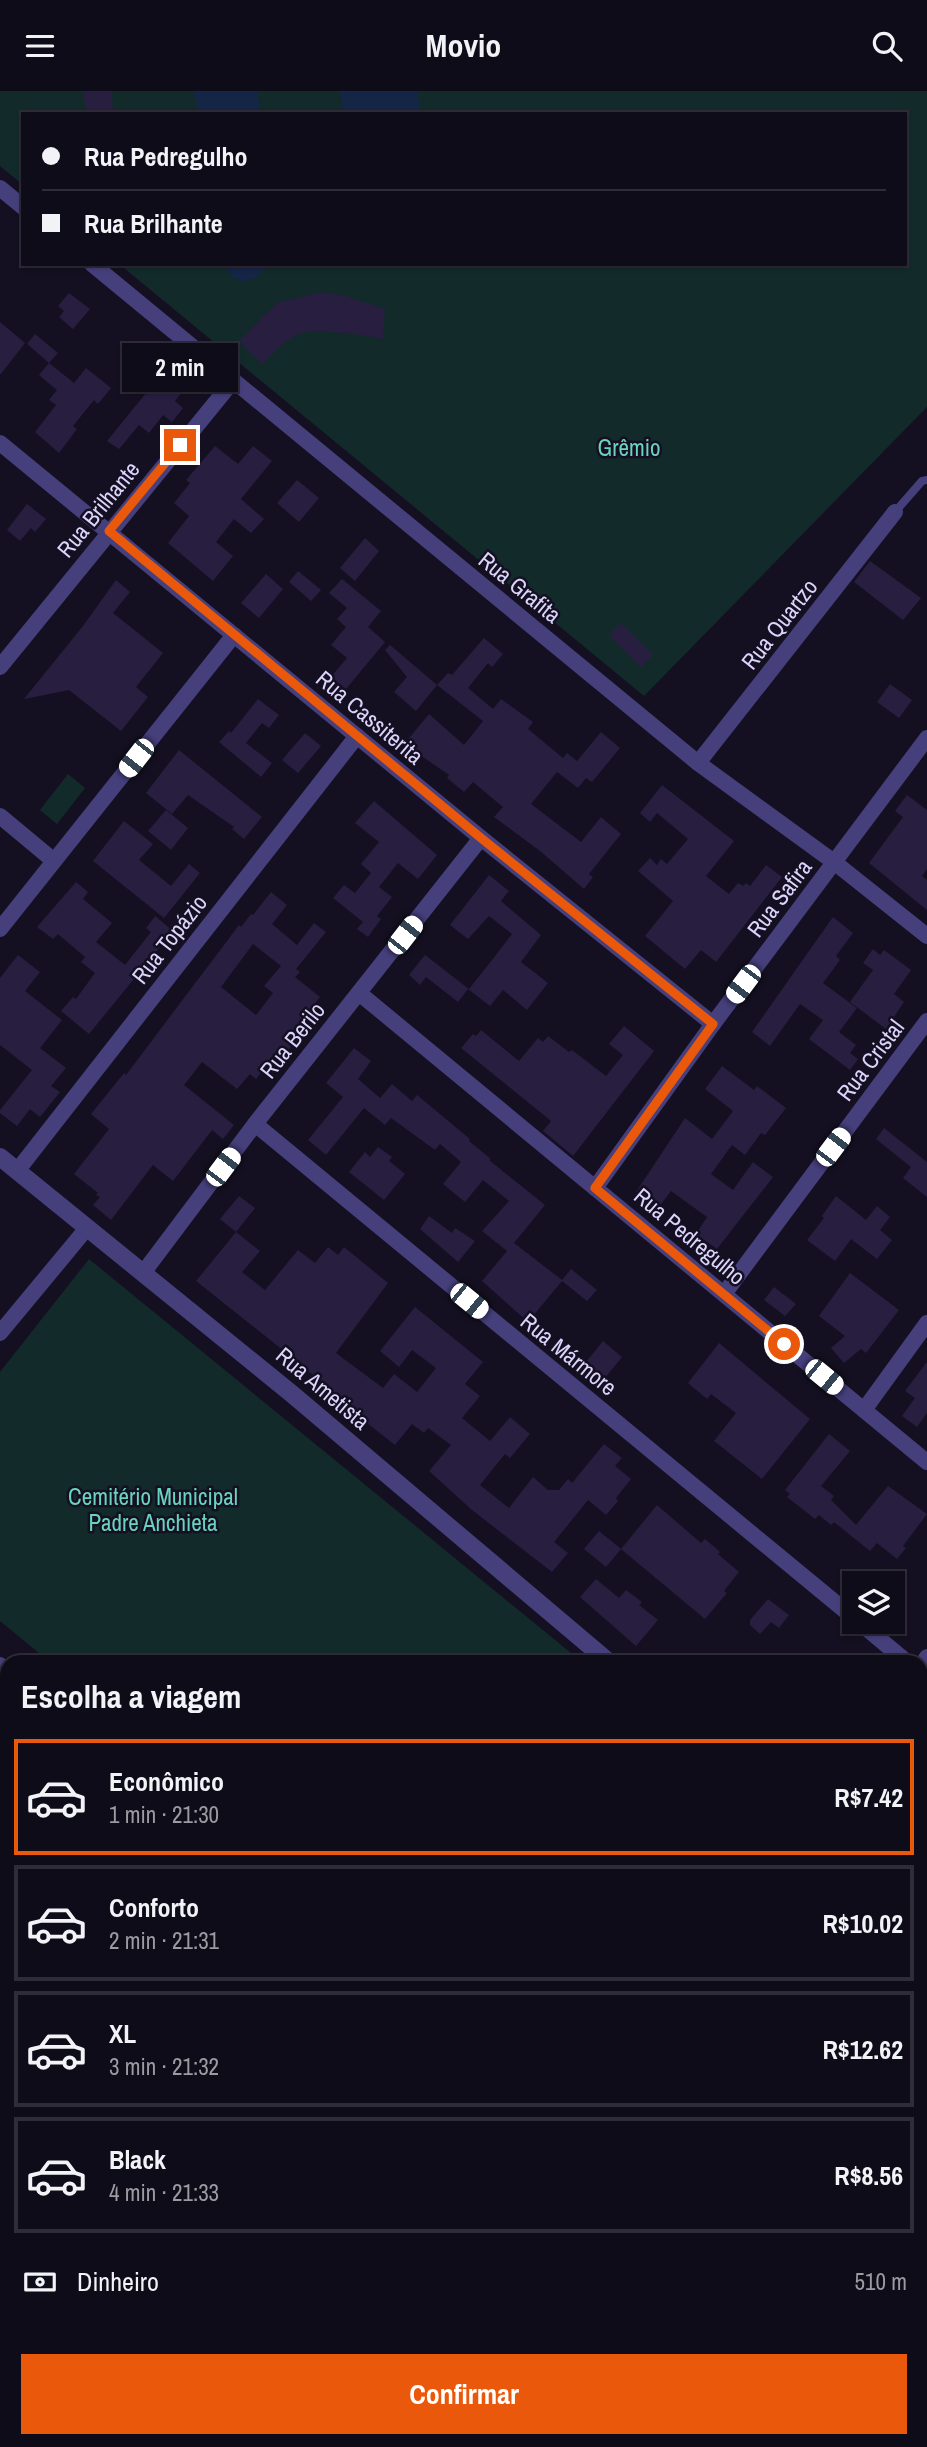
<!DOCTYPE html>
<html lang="pt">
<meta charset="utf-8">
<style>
:root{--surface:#0f0c19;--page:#181522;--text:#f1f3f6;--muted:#9b9ba2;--line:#2f2c38;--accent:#ea580c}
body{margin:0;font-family:"Archivo Narrow",sans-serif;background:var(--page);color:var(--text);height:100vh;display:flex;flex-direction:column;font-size:26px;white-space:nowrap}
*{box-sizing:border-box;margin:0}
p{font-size:23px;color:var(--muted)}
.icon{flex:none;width:38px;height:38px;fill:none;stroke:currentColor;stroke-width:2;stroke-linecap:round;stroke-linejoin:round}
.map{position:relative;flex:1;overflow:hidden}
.details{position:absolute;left:0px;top:1564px;width:928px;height:793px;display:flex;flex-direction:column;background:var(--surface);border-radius:21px 21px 0 0;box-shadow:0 2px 5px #0004,0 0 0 2px var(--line)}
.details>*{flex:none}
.hud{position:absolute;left:21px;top:21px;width:886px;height:154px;border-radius:0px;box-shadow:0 2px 5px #0004,0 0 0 2px var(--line);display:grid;align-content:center;height:154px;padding:0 21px;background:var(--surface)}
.buttons{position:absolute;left:842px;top:1480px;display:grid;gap:14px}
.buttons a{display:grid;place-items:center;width:63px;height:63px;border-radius:0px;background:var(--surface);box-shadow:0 2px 5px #0004,0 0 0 2px var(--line);font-size:35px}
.end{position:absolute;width:32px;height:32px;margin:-16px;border:9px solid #ea580c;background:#fff;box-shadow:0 0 0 4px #fff}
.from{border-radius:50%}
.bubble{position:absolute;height:49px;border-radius:0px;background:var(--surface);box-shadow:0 2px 5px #0004,0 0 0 2px var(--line);font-size:23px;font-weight:700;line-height:49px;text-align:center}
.car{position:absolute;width:21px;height:42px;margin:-21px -10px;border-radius:9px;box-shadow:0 0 5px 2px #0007;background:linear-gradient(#fff 24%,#345 0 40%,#fff 0 76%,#345 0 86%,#fff 0)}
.hud b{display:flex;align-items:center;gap:24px;height:66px;font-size:26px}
.hud b+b{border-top:2px solid var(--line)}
.hud i{width:18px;height:18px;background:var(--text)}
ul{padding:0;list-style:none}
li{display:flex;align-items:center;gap:21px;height:116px;margin:0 14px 10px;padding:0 7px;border:4px solid var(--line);border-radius:0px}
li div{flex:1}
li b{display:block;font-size:26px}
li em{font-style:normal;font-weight:700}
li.current{border-color:var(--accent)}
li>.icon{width:63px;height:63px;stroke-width:1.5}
h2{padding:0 21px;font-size:32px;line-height:84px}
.pay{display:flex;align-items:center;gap:18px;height:77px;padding:0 21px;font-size:26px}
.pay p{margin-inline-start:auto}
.button{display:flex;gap:14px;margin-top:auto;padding:14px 21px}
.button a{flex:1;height:80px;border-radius:0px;background:var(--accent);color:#fff;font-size:28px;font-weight:700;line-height:80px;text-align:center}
header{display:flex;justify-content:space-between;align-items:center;height:91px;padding:0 21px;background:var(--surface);font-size:32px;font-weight:700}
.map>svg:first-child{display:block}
.green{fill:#132a2a}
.water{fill:#152546}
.building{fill:#271e40;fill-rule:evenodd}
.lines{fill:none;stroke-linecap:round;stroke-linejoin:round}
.service{stroke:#453f7b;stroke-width:8}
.minor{stroke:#453f7b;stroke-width:16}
.tertiary{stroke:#453f7b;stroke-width:18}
.rail-casing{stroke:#17c3e3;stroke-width:8}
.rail{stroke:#141021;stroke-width:5;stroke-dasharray:16;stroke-linecap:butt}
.route{stroke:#ea580c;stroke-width:9}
.labels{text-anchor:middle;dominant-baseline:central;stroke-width:5;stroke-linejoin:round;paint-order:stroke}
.park-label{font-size:23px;fill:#68d3be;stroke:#141021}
.street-label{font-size:23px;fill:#dbd4fb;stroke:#141021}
</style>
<header><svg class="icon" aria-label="menu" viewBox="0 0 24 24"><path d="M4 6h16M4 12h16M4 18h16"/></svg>Movio<svg class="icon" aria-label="search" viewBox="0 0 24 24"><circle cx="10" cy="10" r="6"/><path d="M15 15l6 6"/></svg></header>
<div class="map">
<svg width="927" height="2356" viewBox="0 0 927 2356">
<rect width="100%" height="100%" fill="#141021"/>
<g class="green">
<path d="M0 0H927V316L644 605 119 173H905V23H23V94L0 75Z"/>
<path d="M68 683 85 697 57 733 40 719Z"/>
<path d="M89 1168 582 1571H50L0 1530V1281Z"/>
</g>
<g class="water">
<path d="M201 0H257L261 23H198L194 1Z"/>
<path d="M340 0H417L421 23H343Z"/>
<path d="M225 173H267C255 193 234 199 225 173Z"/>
</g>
<g class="building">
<path d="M83 0H111L114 23H86Z"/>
<path d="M322 201 346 205 385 218 383 248 349 242 314 240 301 242 286 250 262 273 239 250 265 223 279 211Z"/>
<path d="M69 202 90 218 73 238 59 226 64 220 58 215Z"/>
<path d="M0 231 25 252 0 284Z"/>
<path d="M35 243 58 262 49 272 27 253Z"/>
<path d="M49 272 74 292 86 277 111 297 98 313 94 309 77 330 73 335 77 338 59 362 35 341 56 314 49 309 57 299 39 284Z"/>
<path d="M164 280 185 297 175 310 183 317 172 331 163 324 149 342 139 334 119 358 107 350Z"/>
<path d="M215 355 238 373 253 355 272 370 241 408 264 428 251 442 234 428 216 451 233 465 213 490 168 452 189 425 174 412 190 392 186 389Z"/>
<path d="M297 389 319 407 299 431 277 412Z"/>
<path d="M27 413 46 428 35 441 31 437 20 450 7 439Z"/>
<path d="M365 447 379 460 355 490 340 477Z"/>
<path d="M870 470 921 507 903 529 854 491Z"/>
<path d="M298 480 321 499 311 510 289 491Z"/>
<path d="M266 483 283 498 259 527 241 512Z"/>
<path d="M342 488 381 520 368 536 385 551 346 598 331 586 347 567 331 554 346 536 337 528 347 517 329 502Z"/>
<path d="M116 489 130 501 113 522 163 562 136 596 148 606 121 640 69 599 24 608 83 535Z"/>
<path d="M621 532 653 564 641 576 609 544Z"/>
<path d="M484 547 503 563 492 576 488 572 468 597 493 618 501 608 533 631 528 638 563 667 567 662 577 670 601 641 620 657 592 691 586 687 578 697 557 681 531 713 581 751 601 726 621 743 589 783 593 786 584 798 540 760 494 726 503 716 473 691 464 701 447 687 449 684 404 653 429 623 464 654 483 630 437 594 448 582 452 584Z"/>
<path d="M390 554 437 594 416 620 394 601 407 586 385 559Z"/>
<path d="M890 593 912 609 899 627 877 611Z"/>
<path d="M258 608 279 624 269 637 262 632 246 652 272 672 261 686 219 651 229 640 231 642Z"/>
<path d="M305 642 321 655 298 682 282 669Z"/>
<path d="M179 659 262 726 244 748 232 738 234 736 188 704 172 723 146 702Z"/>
<path d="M662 694 734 750 706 785 729 803 738 792 743 795 746 792 750 795 766 774 782 786 716 871 701 859 685 878 645 845 673 810 638 780 650 767 657 774 661 768 667 773 688 748 657 722 650 731 640 722Z"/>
<path d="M907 704 927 719V778L922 785 927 789V819L869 772 903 726 895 720Z"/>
<path d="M374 710 437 764 418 788 398 772 379 796 392 806 377 825 381 828 368 846 357 838 363 831 333 807 344 794 355 802 371 782 361 773 379 751 355 732Z"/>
<path d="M166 719 188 737 171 759 148 740Z"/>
<path d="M124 730 153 753 139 769 171 795 189 773 200 782 164 827 93 770Z"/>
<path d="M489 784 509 800 501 810 541 844 521 871 548 892 527 919 503 899 490 915 468 898 458 911 426 886 420 894 409 884 425 864 469 898 492 869 512 843 489 825 468 848 450 834Z"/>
<path d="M76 791 88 801 83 808 112 832 96 851 125 874 151 841 146 837 155 825 173 840 89 943 61 920 73 906 76 908 95 882 81 871 85 866 58 843 53 848 37 836Z"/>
<path d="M271 801 287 814 272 833 297 854 314 832 326 841 296 878 300 881 295 886 320 906 287 948 293 953 279 971 273 967 256 988 250 983 237 998 202 971 184 994 234 1034 223 1048 212 1039 173 1090 153 1074 111 1129 93 1114 100 1106 96 1104 98 1102 74 1083 109 1038 91 1023 124 982 126 984 239 834 241 836 251 823 253 824ZM253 853 281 875 264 895 273 902 256 924 221 896Z"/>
<path d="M833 826 853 842 836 865 840 869 823 892 857 917 839 941 856 954 850 962 858 968 850 979 809 948 823 929 800 913 770 955 752 941Z"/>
<path d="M873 858 880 864 884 859 911 879 894 903 904 911 886 938 850 911 873 879 863 872Z"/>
<path d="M18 864 40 881 25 900 62 929 40 957 66 977 51 995 60 1001 40 1026 30 1018 17 1035 0 1022V1019L32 979 0 954V887Z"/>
<path d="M624 935 654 960 573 1065 543 1040 551 1030 461 957 473 943 476 945 481 939 519 970 538 947 543 951 548 945 569 961 572 959 606 985 623 964 609 953Z"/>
<path d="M354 957 371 970 358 988 380 1007 392 993 412 1010 417 1004 470 1048 469 1050 491 1068 489 1069 545 1114 514 1152 562 1189 571 1178 597 1199 587 1210 562 1190 528 1231 482 1190 507 1160 482 1140 509 1110 483 1089 465 1111 443 1093 461 1071 440 1053 435 1059 391 1027 385 1034 364 1017 326 1064 308 1049 343 1006 326 992Z"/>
<path d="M722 975 754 999 757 995 786 1017 765 1044 761 1042 745 1064 732 1054 711 1083 733 1099 753 1071 773 1086 717 1158 696 1143 707 1126 671 1100 658 1117 636 1101 685 1027 712 1048 733 1020 705 998Z"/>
<path d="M884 1037 927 1071V1106L903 1087 911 1076 876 1048Z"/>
<path d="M378 1056 392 1066 389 1070 405 1083 384 1109 349 1081 365 1061 370 1066Z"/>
<path d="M239 1105 255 1117 236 1141 220 1128Z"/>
<path d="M836 1105 866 1129 877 1115 890 1126 880 1139 892 1149 877 1168 851 1148 835 1170 807 1149 824 1127 822 1125Z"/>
<path d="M429 1125 452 1142 455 1137 475 1150 458 1171 420 1138Z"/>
<path d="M236 1141 260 1160 242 1181 265 1199 298 1159 315 1172 328 1156 338 1164 344 1156 388 1192 336 1262 383 1297 394 1283 417 1301 436 1277 412 1259 399 1276 380 1260 415 1216 483 1271 465 1293 480 1305 462 1327 490 1350 510 1326 530 1343 510 1367 505 1363 480 1394 509 1417 533 1386 548 1399H559L568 1388 572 1392 604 1353 622 1367 615 1375 631 1388 616 1407 618 1410 606 1424 588 1409 554 1451 568 1462 552 1481 472 1419 429 1380 451 1354 428 1337 424 1342 412 1333 395 1354 339 1310 341 1307 269 1248 196 1190Z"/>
<path d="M850 1182 899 1219 866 1262 861 1258 844 1272 831 1257 845 1245 819 1225Z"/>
<path d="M774 1196 796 1213 785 1225 764 1209Z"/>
<path d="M603 1250 622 1266 601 1292 582 1276Z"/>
<path d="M719 1252 810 1328 762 1388 714 1350 736 1322 711 1303 707 1308 688 1292Z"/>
<path d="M927 1271V1322L917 1336 902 1325 915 1307 905 1300Z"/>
<path d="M829 1343 850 1360 821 1395 834 1405 831 1409 856 1434 888 1395 927 1423 903 1455 906 1457 897 1468 877 1452 870 1460 834 1431 831 1434 819 1424 815 1428 787 1406 790 1403 785 1399Z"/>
<path d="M657 1414 701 1452 705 1448 720 1461 718 1463 739 1481 724 1500 727 1502 705 1528 621 1458Z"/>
<path d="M599 1440 621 1458 606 1476 584 1458Z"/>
<path d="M596 1488 619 1507 626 1499 642 1511 639 1514 658 1529 636 1555 580 1506Z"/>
<path d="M768 1508 789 1524 779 1537 771 1531 760 1543 750 1534V1529Z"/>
</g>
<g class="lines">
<path class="service" d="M895 421 922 390 927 389"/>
<g class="minor">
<path d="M0 97 23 116"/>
<path d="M92 173 698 672 834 771 927 845"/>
<path d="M0 352 481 747 713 933"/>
<path d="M0 576 233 290"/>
<path d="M698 672 895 421"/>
<path d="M0 725 54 770"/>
<path d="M0 838 234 544"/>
<path d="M359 902 927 1371"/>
<path d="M255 1033 854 1527"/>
<path d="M17 1080 357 645"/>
<path d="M595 1097 713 933 927 647"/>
<path d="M143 1182 255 1033 481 747"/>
<path d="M724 1203 927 930"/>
<path d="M0 1242 87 1137"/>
<path d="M864 1319 927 1232"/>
<path d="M859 1531 908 1572"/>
<path d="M0 1574 7 1580"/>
<path d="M920 1577 927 1566"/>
<path d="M0 1836 7 1842"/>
<path d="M920 1908 927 1899"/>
<path d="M0 1916 7 1906"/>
<path d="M920 1921H927"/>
<path d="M0 2087 7 2092"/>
<path d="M920 2089H927"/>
<path d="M0 2219 7 2210"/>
<path d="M920 2254H927"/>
<path d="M653 2350 658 2356"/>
<path d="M124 2356 129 2350"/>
</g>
<g class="tertiary">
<path d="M0 1066 292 1303 610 1572"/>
<path d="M920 1709 927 1710"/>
<path d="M920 1749 927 1750"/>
<path d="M353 2356 358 2350"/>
</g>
<g class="rail-casing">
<g id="rail">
<path d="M0 1692 7 1698"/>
<path d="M808 2350 818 2356"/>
</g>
</g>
<use href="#rail" class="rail"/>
</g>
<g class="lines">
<path class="route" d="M180 354 109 440 481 747 713 933 595 1097 784 1253"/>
</g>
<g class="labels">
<g class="park-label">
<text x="629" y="356">Grêmio</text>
<text x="153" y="1405">Cemitério Municipal<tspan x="153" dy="26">Padre Anchieta</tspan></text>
</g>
<g class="street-label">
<text transform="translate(98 418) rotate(-51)">Rua Brilhante</text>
<text transform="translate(520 496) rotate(39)">Rua Grafita</text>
<text transform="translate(779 533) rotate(-52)">Rua Quartzo</text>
<text transform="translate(370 626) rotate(40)">Rua Cassiterita</text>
<text transform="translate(779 807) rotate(-53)">Rua Safira</text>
<text transform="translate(169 848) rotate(-52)">Rua Topázio</text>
<text transform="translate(292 949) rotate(-52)">Rua Berilo</text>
<text transform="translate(870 969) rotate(-53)">Rua Cristal</text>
<text transform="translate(690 1145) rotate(40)">Rua Pedregulho</text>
<text transform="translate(569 1263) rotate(39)">Rua Mármore</text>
<text transform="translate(323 1297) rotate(40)">Rua Ametista</text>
</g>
</g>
</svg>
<div class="buttons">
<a><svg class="icon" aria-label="layers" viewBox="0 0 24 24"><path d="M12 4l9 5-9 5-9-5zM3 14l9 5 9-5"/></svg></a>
</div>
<i class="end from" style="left:784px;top:1253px"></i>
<i class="end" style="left:180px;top:354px"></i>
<div class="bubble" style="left:122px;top:252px;width:116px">2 min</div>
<i class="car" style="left:136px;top:667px;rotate:218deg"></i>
<i class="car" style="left:405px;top:844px;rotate:38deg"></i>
<i class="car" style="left:743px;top:893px;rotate:217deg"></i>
<i class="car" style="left:833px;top:1056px;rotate:37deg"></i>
<i class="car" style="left:223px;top:1076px;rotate:37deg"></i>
<i class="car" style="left:469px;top:1210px;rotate:129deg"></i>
<i class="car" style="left:824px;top:1286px;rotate:129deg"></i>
<div class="hud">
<b><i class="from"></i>Rua Pedregulho</b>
<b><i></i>Rua Brilhante</b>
</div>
<section class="details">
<h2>Escolha a viagem</h2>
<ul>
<li class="current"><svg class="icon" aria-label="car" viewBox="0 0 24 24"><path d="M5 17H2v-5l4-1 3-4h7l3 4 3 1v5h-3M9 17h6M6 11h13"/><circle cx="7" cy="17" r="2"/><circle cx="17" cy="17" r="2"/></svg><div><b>Econômico</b><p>1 min · 21:30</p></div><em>R$7.42</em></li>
<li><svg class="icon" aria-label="car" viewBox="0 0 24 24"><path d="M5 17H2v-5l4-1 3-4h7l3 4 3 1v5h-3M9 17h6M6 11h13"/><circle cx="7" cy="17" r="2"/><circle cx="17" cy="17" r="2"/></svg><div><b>Conforto</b><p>2 min · 21:31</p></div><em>R$10.02</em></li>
<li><svg class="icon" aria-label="car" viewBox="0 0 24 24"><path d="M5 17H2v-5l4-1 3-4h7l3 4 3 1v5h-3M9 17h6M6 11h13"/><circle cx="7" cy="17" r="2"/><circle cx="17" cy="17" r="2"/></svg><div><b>XL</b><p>3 min · 21:32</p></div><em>R$12.62</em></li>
<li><svg class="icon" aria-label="car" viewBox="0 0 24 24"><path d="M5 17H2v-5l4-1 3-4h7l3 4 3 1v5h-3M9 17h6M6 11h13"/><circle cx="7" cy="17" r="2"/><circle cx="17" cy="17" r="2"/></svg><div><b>Black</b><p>4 min · 21:33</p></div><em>R$8.56</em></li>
</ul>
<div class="pay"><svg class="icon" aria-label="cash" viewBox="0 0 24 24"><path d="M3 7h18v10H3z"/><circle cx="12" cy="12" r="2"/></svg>Dinheiro<p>510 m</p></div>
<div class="button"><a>Confirmar</a></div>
</section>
</div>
